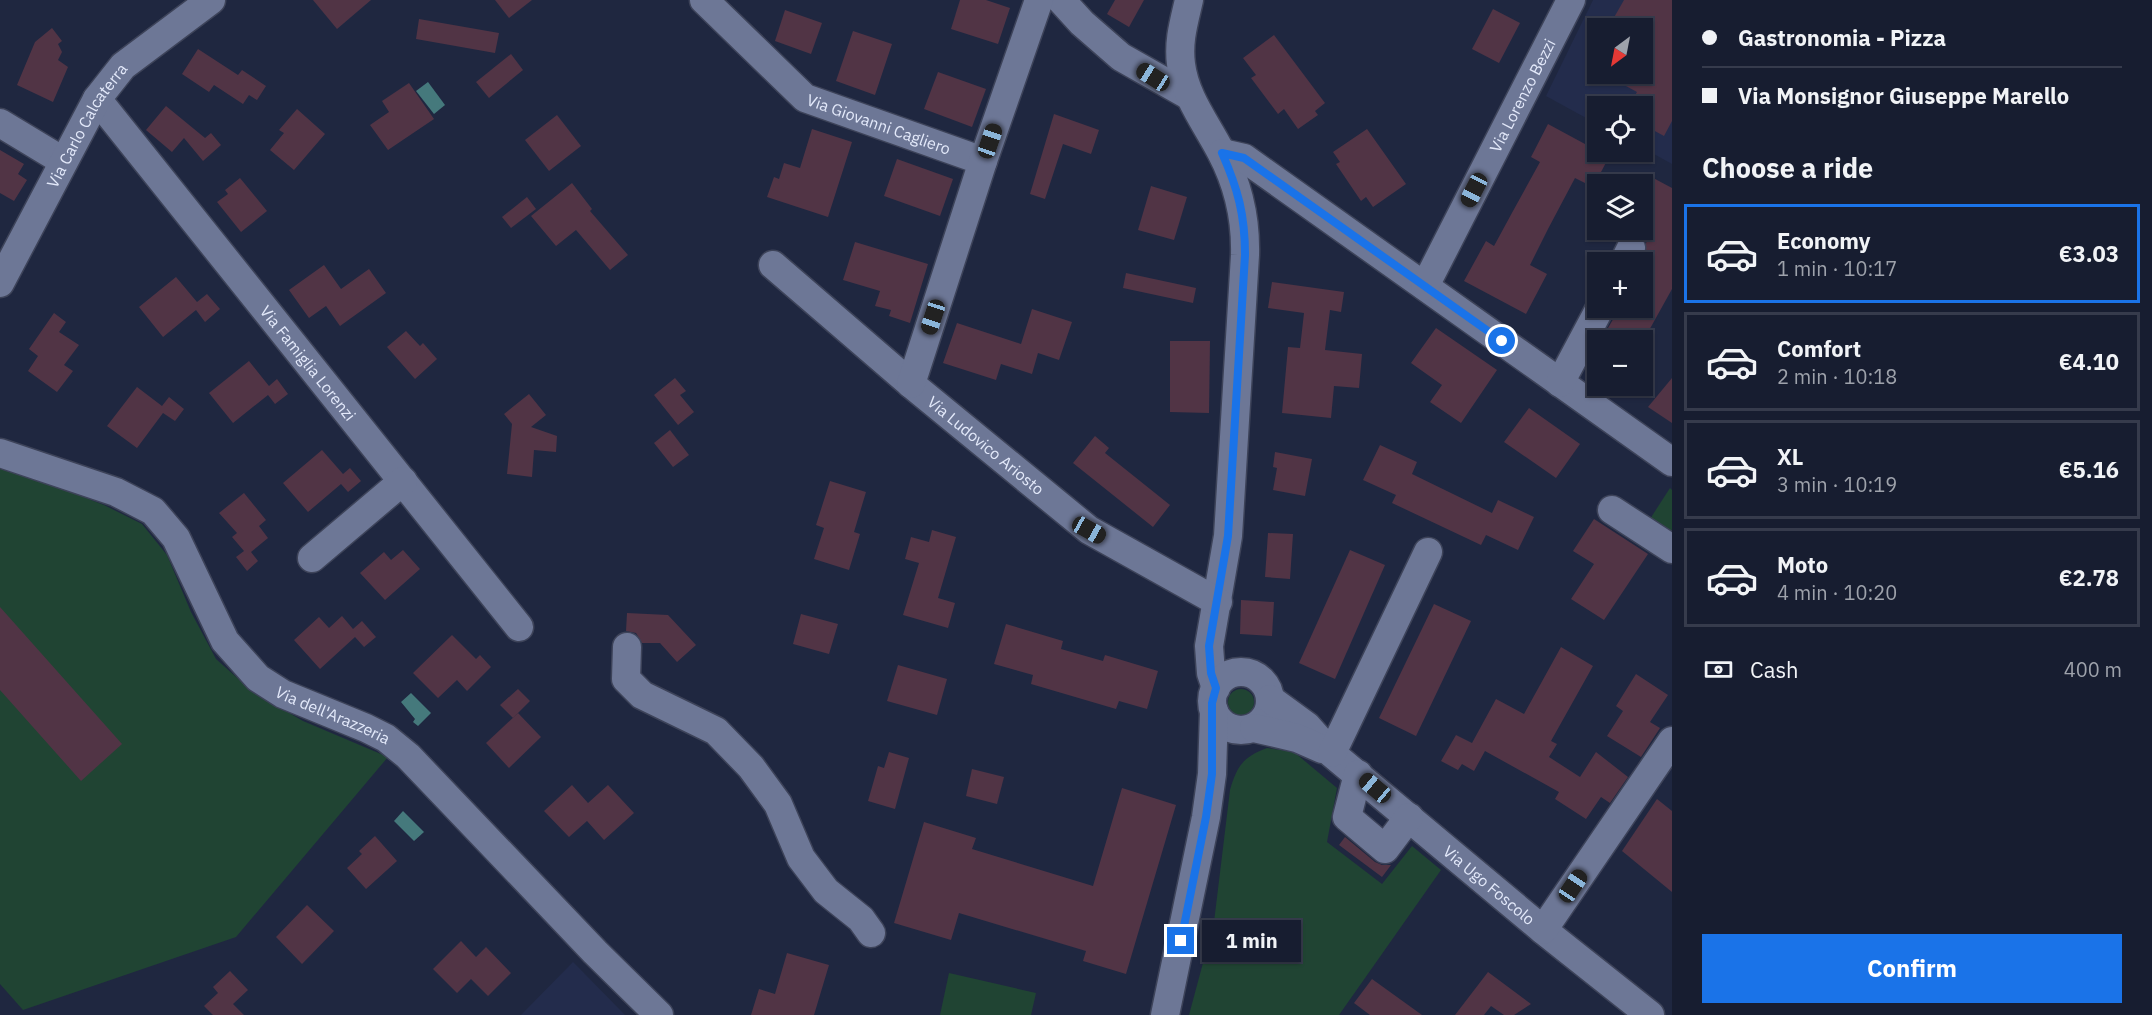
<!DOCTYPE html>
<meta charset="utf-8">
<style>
:root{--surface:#171d30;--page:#242a3c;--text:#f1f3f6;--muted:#9ea2ab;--line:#363b4c;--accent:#1a73e8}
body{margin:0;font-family:"IBM Plex Sans",sans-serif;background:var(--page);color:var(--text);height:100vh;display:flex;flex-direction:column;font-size:22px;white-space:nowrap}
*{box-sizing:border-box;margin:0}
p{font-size:20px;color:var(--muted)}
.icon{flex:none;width:33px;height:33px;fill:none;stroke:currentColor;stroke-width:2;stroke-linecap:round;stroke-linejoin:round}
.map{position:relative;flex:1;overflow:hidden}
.panel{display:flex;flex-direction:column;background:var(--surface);width:480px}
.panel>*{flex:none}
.top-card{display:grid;align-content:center;height:132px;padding:0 30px;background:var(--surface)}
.needle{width:39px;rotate:212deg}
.tools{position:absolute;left:1587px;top:18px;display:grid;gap:12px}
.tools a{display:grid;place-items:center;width:66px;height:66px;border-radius:0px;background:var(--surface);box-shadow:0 2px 4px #0004,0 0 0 2px var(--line);font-size:30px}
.end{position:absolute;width:27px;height:27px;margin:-14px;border:8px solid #1a73e8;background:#fff;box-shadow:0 0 0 3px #fff}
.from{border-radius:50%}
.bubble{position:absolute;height:42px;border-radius:0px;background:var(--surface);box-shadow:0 2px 4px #0004,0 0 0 2px var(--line);font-size:20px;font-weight:700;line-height:42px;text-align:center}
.car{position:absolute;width:18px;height:36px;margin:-18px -9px;border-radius:8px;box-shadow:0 0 4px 2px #0007;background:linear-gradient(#222 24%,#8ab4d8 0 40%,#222 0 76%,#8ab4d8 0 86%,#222 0)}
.top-card b{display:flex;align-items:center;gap:21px;height:57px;font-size:22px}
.top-card b+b{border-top:2px solid var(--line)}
.top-card i{width:15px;height:15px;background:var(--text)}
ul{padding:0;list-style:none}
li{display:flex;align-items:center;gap:18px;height:99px;margin:0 12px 9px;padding:0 18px;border:3px solid var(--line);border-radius:0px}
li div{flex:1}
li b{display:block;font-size:22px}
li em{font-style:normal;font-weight:700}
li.current{border-color:var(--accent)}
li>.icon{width:54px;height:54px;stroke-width:1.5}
h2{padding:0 30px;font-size:27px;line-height:72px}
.pay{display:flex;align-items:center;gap:15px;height:66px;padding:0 30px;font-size:22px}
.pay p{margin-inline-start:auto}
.button{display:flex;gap:12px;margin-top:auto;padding:12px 30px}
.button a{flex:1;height:69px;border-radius:0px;background:var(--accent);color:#fff;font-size:24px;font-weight:700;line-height:69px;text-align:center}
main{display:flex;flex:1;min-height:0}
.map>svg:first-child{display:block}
.built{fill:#232c4c;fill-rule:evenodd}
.green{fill:#204433}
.water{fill:#45797c}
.building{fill:#513445}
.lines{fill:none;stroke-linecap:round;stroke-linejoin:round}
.minor-casing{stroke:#3d4359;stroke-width:31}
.minor{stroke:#6d7796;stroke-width:28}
.route{stroke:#1a73e8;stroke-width:8}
.labels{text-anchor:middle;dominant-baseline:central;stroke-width:4.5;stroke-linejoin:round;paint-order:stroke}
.street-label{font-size:16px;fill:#e3e9fa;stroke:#1f2740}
</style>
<main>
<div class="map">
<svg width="1672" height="1015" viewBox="0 0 1672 1015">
<rect width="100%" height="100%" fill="#1f2740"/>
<g class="built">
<path d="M1593 0H1672V164L1643 148 1642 106H1598L1597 124 1546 96ZM1598 28H1642V74H1598Z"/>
<path d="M573 962 580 969 625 1015H521Z"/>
</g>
<g class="green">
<path d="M0 469 19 472 104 505 142 524 167 555 191 612 216 659 253 692 303 721 388 757 236 937 23 1010 0 984Z"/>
<path d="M1670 488 1672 490V534L1650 519Z"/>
<circle cx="1241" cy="702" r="13"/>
<path d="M1267 748 1294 752 1337 788 1327 842 1382 884 1412 846 1441 870 1339 1015H1189L1214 922 1230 790C1237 766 1243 757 1267 748Z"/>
<path d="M949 973 1036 993 1031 1015H940Z"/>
</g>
<g class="water">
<path d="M428 82 445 105 434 114 416 91Z"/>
<path d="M411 693 431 713 418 726 413 722 415 719 401 702Z"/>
<path d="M403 811 424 832 414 841 394 821Z"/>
</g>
<g class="building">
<path d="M313 0H371L337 29Z"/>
<path d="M495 0H532L509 18Z"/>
<path d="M960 0H986L1010 8 998 44 951 29Z"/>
<path d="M1115 0H1144L1129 27 1107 14Z"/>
<path d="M1624 0H1672V121L1664 136 1642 124V106H1629L1637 92 1604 74H1642V28H1608Z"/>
<path d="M1493 9 1520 23 1499 63 1472 49Z"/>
<path d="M785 10 822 23 811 54 775 41Z"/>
<path d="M419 19 499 33 495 53 416 39Z"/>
<path d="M52 28 62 41 58 44 62 52 58 60 68 67 53 102 17 85 35 42Z"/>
<path d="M853 31 892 44 875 95 836 81Z"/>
<path d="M1274 35 1325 103 1315 111 1318 115 1298 129 1284 109 1278 114 1251 78 1256 75 1243 58Z"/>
<path d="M198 49 238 75 242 70 266 86 257 100 249 95 243 104 214 85 209 92 182 74Z"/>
<path d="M511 54 523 70 489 98 476 82Z"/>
<path d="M938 72 986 89 972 127 924 109Z"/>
<path d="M409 83 434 119 388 150 370 125 389 112 382 101Z"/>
<path d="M166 106 205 138 211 133 221 145 203 161 184 138 172 152 146 130Z"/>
<path d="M297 109 325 134 294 170 270 150 284 133 279 130Z"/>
<path d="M1054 114 1099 130 1091 154 1063 144 1045 199 1030 194Z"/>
<path d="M557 115 581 146 549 171 525 140Z"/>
<path d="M1548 124 1609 157 1593 187 1575 178 1548 229 1530 265 1547 274 1526 314 1464 281 1486 241 1494 246 1513 211 1540 162 1531 157Z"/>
<path d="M812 129 852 142 828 217 767 197 774 177 779 179 784 163 800 168Z"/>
<path d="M1367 129 1406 184 1373 207 1366 197 1361 201 1336 164 1340 162 1333 152Z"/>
<path d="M0 150 24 164 18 174 27 180 14 201 0 193Z"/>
<path d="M897 159 953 179 940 216 884 196Z"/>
<path d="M1642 172 1672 188V289L1642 343V340H1601L1615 316 1616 308H1642V262L1646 255V243L1654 228 1642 222Z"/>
<path d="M240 178 267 211 241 232 217 202 228 194 225 190Z"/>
<path d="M572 183 592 209 590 211 628 255 610 270 576 230 556 246 531 216Z"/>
<path d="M1151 186 1187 197 1174 240 1138 230Z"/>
<path d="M527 197 536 209 511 228 502 217Z"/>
<path d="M855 242 928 264 910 323 889 316 891 310 875 306 880 291 843 280Z"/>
<path d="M324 265 341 289 369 269 386 293 340 326 326 306 309 318 289 290Z"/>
<path d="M1126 273 1196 288 1193 303 1123 288Z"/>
<path d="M176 277 197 302 207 294 220 309 205 322 196 310 163 337 139 307Z"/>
<path d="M1272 282 1344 292 1341 312 1330 310 1325 350 1362 354 1359 388 1334 386 1331 418 1282 413 1288 347 1300 348 1304 313 1268 308Z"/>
<path d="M1032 309 1072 322 1059 360 1038 353 1032 374 1001 364 996 380 943 363 957 323 1021 344Z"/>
<path d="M54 313 66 322 59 332 79 345 64 365 73 371 57 392 28 371 38 356 29 349Z"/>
<path d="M1436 328 1497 370 1461 423 1430 402 1442 385 1411 363Z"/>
<path d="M406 331 420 346 423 343 437 359 415 379 387 347Z"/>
<path d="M1170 341H1210L1209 413 1170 412Z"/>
<path d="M249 361 269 386 277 379 288 394 275 404 268 395 233 423 209 393Z"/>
<path d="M675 378 686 391 680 395 694 412 678 425 654 395Z"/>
<path d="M1672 378V423L1648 407Z"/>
<path d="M137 387 162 406 169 397 184 409 175 421 163 413 137 448 107 426Z"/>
<path d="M529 394 546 415 531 427 557 436 556 452 534 450 532 477 507 474 512 424 504 414Z"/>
<path d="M1529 408 1580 444 1556 478 1504 442Z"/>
<path d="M670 430 689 455 673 467 654 443Z"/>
<path d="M1095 436 1109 448 1105 453 1170 505 1153 527 1073 463Z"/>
<path d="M1380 445 1417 462 1412 474 1492 513 1498 500 1534 517 1518 550 1486 535 1481 545 1392 503 1396 495 1363 480Z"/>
<path d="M322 450 343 474 350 468 361 481 348 492 341 484 308 512 283 483Z"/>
<path d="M1275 452 1312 459 1305 496 1273 490 1277 468 1273 467Z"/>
<path d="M830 481 866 492 854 532 860 534 849 570 814 559 824 528 816 525Z"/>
<path d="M244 493 266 520 259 526 268 538 251 552 258 561 247 571 236 557 244 551 232 537 237 533 219 513Z"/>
<path d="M1594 519 1648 554 1604 620 1571 599 1594 564 1573 551Z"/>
<path d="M932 530 956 537 938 598 955 603 948 628 903 615 919 563 905 559 911 537 929 542Z"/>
<path d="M1268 533 1293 534 1290 579 1265 577Z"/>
<path d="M403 550 420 569 385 600 360 573 384 552 391 560Z"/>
<path d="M1350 550 1385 565 1335 679 1299 663Z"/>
<path d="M1241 600 1274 602 1272 636 1240 634Z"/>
<path d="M1434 604 1471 621 1416 736 1379 718Z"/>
<path d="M0 607 122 744 81 781 0 690Z"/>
<path d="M627 613 668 615 696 645 677 662 660 643H642L636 633 626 631Z"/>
<path d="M801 614 838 624 829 654 793 644Z"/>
<path d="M342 616 353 629 362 621 376 637 364 647 355 637 320 669 294 640 319 617 329 628Z"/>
<path d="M1006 624 1063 641 1061 649 1103 661 1105 655 1158 671 1147 709 1119 701 1116 709 1031 684 1033 675 994 664Z"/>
<path d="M452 635 476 659 480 655 491 667 467 691 457 680 438 698 413 673Z"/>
<path d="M1561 647 1593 666 1551 741 1557 744 1549 757 1580 777 1596 752 1628 777 1610 803 1601 797 1586 819 1555 799 1559 792 1485 751 1474 771 1462 764 1458 770 1441 761 1456 735 1472 743 1496 699 1524 714Z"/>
<path d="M898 665 947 679 937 715 887 701Z"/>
<path d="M1636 674 1668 695 1650 722 1660 728 1641 757 1607 736 1623 711 1616 706Z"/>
<path d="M518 689 530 701 513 718 500 705Z"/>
<path d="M518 713 541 737 509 768 486 743Z"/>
<path d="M889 752 909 758 895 809 868 801 878 766 884 768Z"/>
<path d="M972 769 1004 777 997 804 966 796Z"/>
<path d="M572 785 588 803 608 785 634 813 604 840 587 821 569 837 544 811Z"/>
<path d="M1122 788 1176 805 1126 974 1083 961 1086 951 959 913 951 940 894 923 924 822 976 838 972 849 1093 886Z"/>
<path d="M1657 799 1672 811V892L1622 851Z"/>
<path d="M375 836 397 861 366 889 347 868 362 854 359 851Z"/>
<path d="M1345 837 1375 862 1382 865H1391L1382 877 1339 845Z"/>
<path d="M307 905 334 931 302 964 276 937Z"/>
<path d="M461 941 476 957 486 947 511 973 488 996 471 979 457 993 433 969Z"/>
<path d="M787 953 829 965 814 1015H751L759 989 775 994Z"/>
<path d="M230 971 248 990 233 1004 244 1015H213L204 1006 218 993 213 987Z"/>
<path d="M1488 972 1531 1004 1514 1015H1504L1491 1006 1484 1015H1455Z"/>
<path d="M1372 979 1422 1015H1370L1354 1003Z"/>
</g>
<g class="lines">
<g class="minor-casing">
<g id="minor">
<path id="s1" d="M704 0 805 98 983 161"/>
<path d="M1061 0 1082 23 1121 57 1188 95"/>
<path d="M1189 0C1184 22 1178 41 1181 64 1185 97 1206 123 1221 152 1238 184 1246 218 1245 255L1228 536 1209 646 1211 673 1216 688"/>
<path id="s2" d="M97 99 519 627"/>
<path d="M0 123 63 161"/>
<path d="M1222 153 1244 158 1672 462"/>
<path d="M1624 262 1631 248"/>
<path id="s3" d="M773 265 911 384 1089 530 1218 602"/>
<path id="s4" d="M0 283 97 99 123 66 211 0"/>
<path id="s5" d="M1425 286 1571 0"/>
<path d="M1560 383 1600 308"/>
<path d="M911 384 983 161 1039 0"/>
<path id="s6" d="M0 453 116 492 153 511 176 538 225 641 258 678 283 694 366 728 386 738 408 756 595 952 659 1015"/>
<path d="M1612 510 1672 549"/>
<path d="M312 558 403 481"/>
<path d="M627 647 626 679 642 695 716 731 751 767 778 804 801 858 826 891 861 919 871 933"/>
<circle cx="1241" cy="701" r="29"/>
<path id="s7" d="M1270 699 1307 726 1330 752 1543 930 1650 1015"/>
<path d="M1254 728 1297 738 1322 749"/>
<path d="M1332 753 1428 552"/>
<path d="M1358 774 1347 817 1385 849 1409 817"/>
<path d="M1543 930 1672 741"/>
<path d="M1165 1015 1206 817 1212 774 1214 711"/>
</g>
</g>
<use href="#minor" class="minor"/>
</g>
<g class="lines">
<path class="route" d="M1181 941 1206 817 1212 774V703L1216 688 1211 673 1209 646 1228 536 1245 255C1245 215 1238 189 1222 153L1244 158 1502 341"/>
</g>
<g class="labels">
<g class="street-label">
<text stroke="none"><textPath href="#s5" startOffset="214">Via Lorenzo Bezzi</textPath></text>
<text stroke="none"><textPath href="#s1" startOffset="219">Via Giovanni Cagliero</textPath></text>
<text stroke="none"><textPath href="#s4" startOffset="180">Via Carlo Calcaterra</textPath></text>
<text stroke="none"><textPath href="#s2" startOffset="338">Via Famiglia Lorenzi</textPath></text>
<text stroke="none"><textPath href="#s3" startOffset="279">Via Ludovico Ariosto</textPath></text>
<text stroke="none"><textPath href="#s6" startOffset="447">Via dell'Arazzeria</textPath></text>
<text stroke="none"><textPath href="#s7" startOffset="288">Via Ugo Foscolo</textPath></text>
</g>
</g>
</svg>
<div class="tools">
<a><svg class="needle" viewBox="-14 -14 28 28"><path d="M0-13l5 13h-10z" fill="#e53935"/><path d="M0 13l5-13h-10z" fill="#9ea2ab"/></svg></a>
<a><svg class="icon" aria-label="locate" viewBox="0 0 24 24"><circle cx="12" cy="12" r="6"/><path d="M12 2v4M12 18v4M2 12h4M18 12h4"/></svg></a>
<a><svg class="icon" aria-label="layers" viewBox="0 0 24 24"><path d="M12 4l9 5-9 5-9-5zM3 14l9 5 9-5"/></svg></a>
<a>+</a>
<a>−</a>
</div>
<i class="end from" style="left:1502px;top:341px"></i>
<i class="end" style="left:1181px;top:941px"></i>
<div class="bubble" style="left:1202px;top:920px;width:99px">1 min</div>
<i class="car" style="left:1153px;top:77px;rotate:302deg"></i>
<i class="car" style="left:990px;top:141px;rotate:19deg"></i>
<i class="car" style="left:1474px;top:190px;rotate:207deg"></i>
<i class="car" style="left:933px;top:317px;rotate:198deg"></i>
<i class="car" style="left:1089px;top:530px;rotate:119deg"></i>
<i class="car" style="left:1375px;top:788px;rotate:310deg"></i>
<i class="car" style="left:1573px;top:886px;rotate:34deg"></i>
</div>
<section class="panel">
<div class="top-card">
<b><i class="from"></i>Gastronomia - Pizza</b>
<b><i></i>Via Monsignor Giuseppe Marello</b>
</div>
<h2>Choose a ride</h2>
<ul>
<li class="current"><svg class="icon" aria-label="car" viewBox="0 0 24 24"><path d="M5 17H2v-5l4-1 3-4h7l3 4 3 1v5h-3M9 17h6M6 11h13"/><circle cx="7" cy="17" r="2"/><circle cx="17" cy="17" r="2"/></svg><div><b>Economy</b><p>1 min · 10:17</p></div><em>€3.03</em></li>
<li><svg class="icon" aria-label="car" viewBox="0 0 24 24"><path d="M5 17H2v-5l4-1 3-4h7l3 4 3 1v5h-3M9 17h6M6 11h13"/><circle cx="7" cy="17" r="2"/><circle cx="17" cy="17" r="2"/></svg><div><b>Comfort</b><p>2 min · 10:18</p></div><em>€4.10</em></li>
<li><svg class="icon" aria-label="car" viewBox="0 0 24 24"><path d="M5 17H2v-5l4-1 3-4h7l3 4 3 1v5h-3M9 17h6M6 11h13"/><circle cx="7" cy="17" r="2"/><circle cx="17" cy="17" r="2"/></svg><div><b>XL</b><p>3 min · 10:19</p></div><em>€5.16</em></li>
<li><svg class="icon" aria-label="car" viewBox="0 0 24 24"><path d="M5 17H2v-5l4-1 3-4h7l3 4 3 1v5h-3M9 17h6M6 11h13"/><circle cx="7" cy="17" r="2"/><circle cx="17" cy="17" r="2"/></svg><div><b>Moto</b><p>4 min · 10:20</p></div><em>€2.78</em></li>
</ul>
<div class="pay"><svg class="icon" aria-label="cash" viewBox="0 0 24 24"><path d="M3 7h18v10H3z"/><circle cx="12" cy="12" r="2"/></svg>Cash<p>400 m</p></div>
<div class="button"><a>Confirm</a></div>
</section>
</main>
